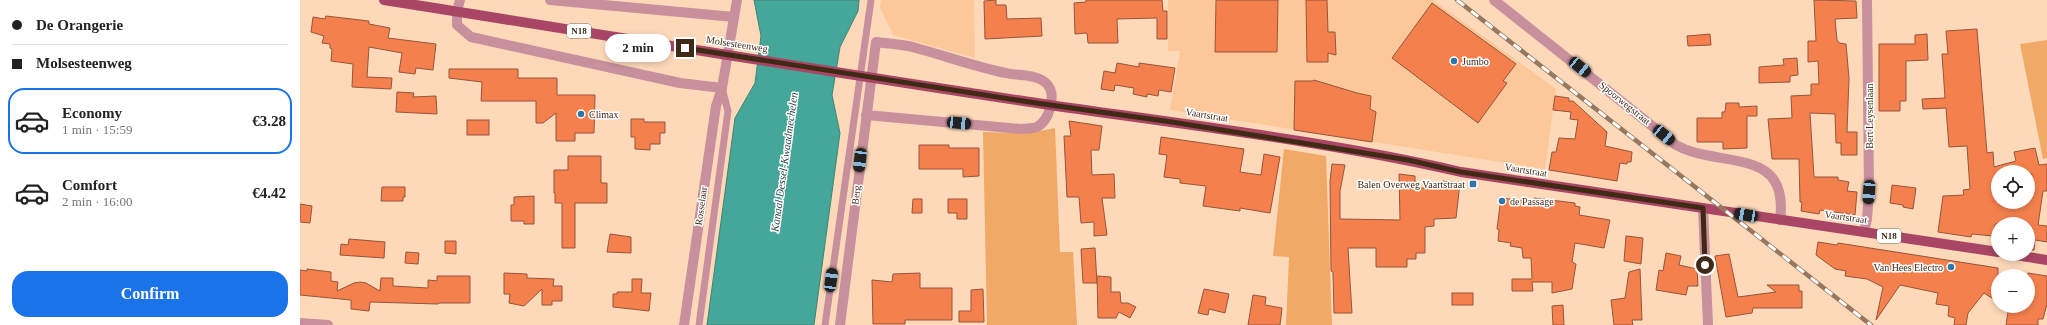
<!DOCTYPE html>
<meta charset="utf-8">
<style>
:root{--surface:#fff;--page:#f6f6f6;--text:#222;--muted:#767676;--line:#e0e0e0;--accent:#1a73e8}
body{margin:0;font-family:Georgia,serif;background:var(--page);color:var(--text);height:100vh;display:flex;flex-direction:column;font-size:15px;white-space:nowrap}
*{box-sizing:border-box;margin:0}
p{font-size:13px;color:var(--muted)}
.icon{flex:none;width:22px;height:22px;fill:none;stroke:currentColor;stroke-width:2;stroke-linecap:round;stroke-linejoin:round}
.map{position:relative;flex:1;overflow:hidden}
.drawer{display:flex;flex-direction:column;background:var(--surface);width:300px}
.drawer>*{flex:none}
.top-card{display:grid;align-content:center;height:88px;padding:0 12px;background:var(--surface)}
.fabs{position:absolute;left:1691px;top:165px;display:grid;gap:8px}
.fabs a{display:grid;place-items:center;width:44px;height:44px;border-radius:50%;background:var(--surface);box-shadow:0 2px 6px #0003;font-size:20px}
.end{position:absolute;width:18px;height:18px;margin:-9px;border:5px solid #412a15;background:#fff;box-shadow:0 0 0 2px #fff}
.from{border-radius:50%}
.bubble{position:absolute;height:28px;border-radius:14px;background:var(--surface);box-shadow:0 2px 6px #0003;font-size:13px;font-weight:800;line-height:28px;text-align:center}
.car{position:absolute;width:12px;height:24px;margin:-12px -6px;border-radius:5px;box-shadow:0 0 3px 1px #0007;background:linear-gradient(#222 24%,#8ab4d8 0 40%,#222 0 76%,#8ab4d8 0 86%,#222 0)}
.top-card b{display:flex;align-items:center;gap:14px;height:38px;font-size:15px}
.top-card b+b{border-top:1px solid var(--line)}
.top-card i{width:10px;height:10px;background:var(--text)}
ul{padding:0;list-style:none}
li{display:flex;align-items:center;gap:12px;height:66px;margin:0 8px 6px;padding:0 4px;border:2px solid transparent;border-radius:16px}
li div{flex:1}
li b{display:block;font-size:15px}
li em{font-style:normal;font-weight:800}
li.on{border-color:var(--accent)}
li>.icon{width:36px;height:36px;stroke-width:1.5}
.primary-button{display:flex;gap:8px;margin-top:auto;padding:8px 12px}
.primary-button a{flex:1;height:46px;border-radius:16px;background:var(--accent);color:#fff;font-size:16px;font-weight:800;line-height:46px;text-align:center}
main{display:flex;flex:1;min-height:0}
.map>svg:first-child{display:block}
.built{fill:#fcc89a}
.green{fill:#f0a966}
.water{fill:#44a799;stroke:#438271}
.building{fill:#f4804e;stroke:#96553a;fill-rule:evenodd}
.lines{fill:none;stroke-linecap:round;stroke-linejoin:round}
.service{stroke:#c88f9d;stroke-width:7}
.minor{stroke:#c88f9d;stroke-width:10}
.primary{stroke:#a94665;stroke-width:10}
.rail-casing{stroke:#95785f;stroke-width:4.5}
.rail{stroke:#fff;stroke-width:3;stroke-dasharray:9;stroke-linecap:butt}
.route{stroke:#412a15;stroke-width:5}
.poi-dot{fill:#2d77aa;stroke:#fff;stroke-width:1.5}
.labels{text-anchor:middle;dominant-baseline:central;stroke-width:3;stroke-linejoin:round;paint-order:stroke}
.shield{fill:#fff;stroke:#7a6a5b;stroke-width:1}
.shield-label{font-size:9px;font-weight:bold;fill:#412a15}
.street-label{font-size:10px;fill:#412a15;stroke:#fff}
.poi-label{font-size:10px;fill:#412a15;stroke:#fff;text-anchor:start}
.water-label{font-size:11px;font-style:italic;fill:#2c4a45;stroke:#fff}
</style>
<main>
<section class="drawer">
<div class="top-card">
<b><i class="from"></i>De Orangerie</b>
<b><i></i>Molsesteenweg</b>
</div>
<ul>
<li class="on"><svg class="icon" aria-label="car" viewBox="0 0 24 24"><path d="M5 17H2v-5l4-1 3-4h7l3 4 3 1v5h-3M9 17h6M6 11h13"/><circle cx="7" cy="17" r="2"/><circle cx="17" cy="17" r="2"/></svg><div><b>Economy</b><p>1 min · 15:59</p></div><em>€3.28</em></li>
<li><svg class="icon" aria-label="car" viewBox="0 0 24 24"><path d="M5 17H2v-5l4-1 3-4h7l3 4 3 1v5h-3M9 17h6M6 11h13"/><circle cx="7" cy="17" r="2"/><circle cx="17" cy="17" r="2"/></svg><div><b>Comfort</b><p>2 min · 16:00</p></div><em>€4.42</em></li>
</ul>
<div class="primary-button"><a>Confirm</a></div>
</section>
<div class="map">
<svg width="1747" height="325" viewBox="0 0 1747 325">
<rect width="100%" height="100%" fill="#fdd9ba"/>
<g class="built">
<path d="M581 0H674L675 58 593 35 580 8Z"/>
<path d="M868 0H1133L1256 89 1245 169 870 110 880 51H868Z"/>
</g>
<g class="green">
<path d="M1747 40V158L1743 159 1720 44Z"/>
<path d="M755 128 760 252H773L777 325H687L683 132C708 133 731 134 755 128Z"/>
<path d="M984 149 1026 156 1032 325H986L989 257 973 256Z"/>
</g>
<path class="water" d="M454 0H559L558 11 540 47 532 95 540 133 514 325H407L435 118 455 83 461 36Z"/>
<g class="building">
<path d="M696 0V5H706L707 19 741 18 742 36 685 39 684 1Z"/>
<path d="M786 0H862L863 11H867V39H857V18L817 19 818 43H788L787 33 775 34 774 3 786 2Z"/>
<path d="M916 0H978L977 52H915Z"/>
<path d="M1006 0H1027L1028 32H1035L1036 55 1028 53V62H1007Z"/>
<path d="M1514 0 1556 1 1557 18 1535 19 1537 40 1539 43 1546 44 1549 78 1547 132H1557V155H1541V143H1536L1535 114 1510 113 1514 177H1538V180L1549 182 1547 191 1557 192 1555 215 1520 210 1519 214 1501 211 1502 202H1500L1499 159H1472L1468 119 1492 118 1491 96 1511 95V84H1519L1518 61 1508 62V41H1516Z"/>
<path d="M1132 3 1216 64 1203 81 1207 83 1178 123 1092 58Z"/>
<path d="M26 16 69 21V24L90 28 88 38 136 44 133 70 116 68 115 74 99 72 102 53 69 47 67 77 92 78 91 89 52 87 53 64 31 61 32 49 30 48V44L22 43 24 36 11 32 13 17 25 19Z"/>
<path d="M1677 29 1687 153 1693 152 1694 167 1716 161 1714 152 1735 148 1739 165 1747 164V191H1743L1738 225 1747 226V242L1735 240 1734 250H1728V224H1695L1693 236 1672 234 1671 237 1638 232 1643 196 1664 195 1663 190 1670 189 1667 146 1649 147 1646 108 1623 109 1622 99 1645 98 1642 54H1648L1646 31ZM1698 172H1728V175L1732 174 1728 202H1698Z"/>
<path d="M1410 34 1411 45 1388 46 1387 36Z"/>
<path d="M1627 34 1628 60 1606 61V101H1600V111H1579V44H1615V35Z"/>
<path d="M1497 58 1498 75 1490 76V82L1459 83V67L1484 65 1483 59Z"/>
<path d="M817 63 839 67V63L875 68 871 92 859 90 858 96 847 94V97L833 94 834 88 815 85 814 91 801 89 804 71 815 73Z"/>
<path d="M149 69H218V78H257V95H295L294 133H275V141H256V113L243 123H236V101H181L182 82 149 78Z"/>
<path d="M1014 80 1057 93 1071 96 1070 109 1076 112 1072 142 994 130 995 81H1013Z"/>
<path d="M97 92 114 93 113 97 136 96 137 114 96 112Z"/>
<path d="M1255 96 1269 98V101H1273L1307 132 1305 146 1332 152 1331 162H1327V164L1320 163 1317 181 1249 170 1252 152H1256L1259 138 1275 139 1278 120 1270 119 1271 112 1253 110Z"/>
<path d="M1426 103H1439V107L1457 106V116H1447V148L1423 149V142H1397V118H1422V112H1425Z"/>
<path d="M331 119H344V122H365V133H360V144H350V150L335 149V137H331Z"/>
<rect x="167" y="120" width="22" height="15"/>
<path d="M769 121 802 126 799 150H791L792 175 814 174 815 198H802L807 235 794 236V222L781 223 779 197H767L764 136H771Z"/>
<path d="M861 137 944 149 940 172 961 175 964 154 980 157 970 213 940 208V211L903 206 906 186 880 183V179L864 177 867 155 859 154Z"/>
<path d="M619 145H649V148H679V176L663 177V169H619Z"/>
<path d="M268 156H301V183H307V203H275V248H262V203H255V193H254V170H268Z"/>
<path d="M1032 164 1045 165 1040 191V219L1100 220 1099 174 1115 176V188H1141L1142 181 1160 183 1156 218 1134 219V226L1125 227V253H1116V259H1107V267H1076V248H1048L1052 313H1034L1033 272 1031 271 1030 181Z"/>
<path d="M1592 185 1616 188 1613 209 1603 207V205L1590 203Z"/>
<path d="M82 187H105V197H103V201H81Z"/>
<path d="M234 196V224H224V221H211V205H214V197Z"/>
<path d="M1201 198 1234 202V198L1275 203V206L1280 207 1279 215 1310 220 1304 248 1275 243 1272 262 1276 264 1272 289 1252 293V282H1232L1233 291H1212V279H1232L1231 258H1223L1222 248 1210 246 1211 243 1198 241 1199 230 1197 229Z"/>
<path d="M613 199H622V213H612Z"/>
<path d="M648 199H667V219H657V213H648Z"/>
<path d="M0 204 12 206 10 223 0 222Z"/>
<path d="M310 234 331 237V253L307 252Z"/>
<path d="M1326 236 1343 238 1341 264 1324 261Z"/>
<path d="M49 239 85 242 84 258 40 255 41 244 48 245Z"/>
<path d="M145 241H156V254L145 253Z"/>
<path d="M1518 242 1537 245 1538 243 1698 268V302L1684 293 1668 313 1666 325H1654L1655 318 1648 316 1649 306 1636 304 1638 293 1600 285 1576 320 1583 287 1567 279 1545 276 1546 271 1535 269 1516 255Z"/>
<path d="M795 248 797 283H783L781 249Z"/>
<path d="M106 252 119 253 118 264 105 263Z"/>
<path d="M1366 253 1381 256 1379 265 1397 269 1398 286H1388L1386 295 1356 290 1359 270 1363 271Z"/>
<path d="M1429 254 1438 297 1476 292 1467 285H1499V291H1502V308H1453L1452 313 1426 317 1415 256Z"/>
<path d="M7 269 31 272V281L38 282 37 291 54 283 60 282 66 283 80 291 81 278H93V286L128 288V280L137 281V276H170V303H139L138 304 70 302 69 311 51 309V300L0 295V270L7 271Z"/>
<path d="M1340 269 1342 320H1332L1333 325H1314L1311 300 1325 298 1329 272Z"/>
<path d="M204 273 227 274V278L254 279 253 286H262V301H252V305H242V289L224 306 209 303 210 294H204Z"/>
<path d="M620 273V288H652V320H605V324H573L572 280 592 282 593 274Z"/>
<path d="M1728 273 1747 276V304L1743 319H1738V325H1706L1709 306H1728Z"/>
<path d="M797 276 811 277V292H820L821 303H828L836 307 830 318 819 312 816 318H798Z"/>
<path d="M332 279H342L341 293H351L349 311 313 307V294H317V292H332Z"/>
<path d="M683 289 684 322H659V311H671V290Z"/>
<path d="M904 289 929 294 925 313 909 309 908 315 898 313Z"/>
<rect x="1152" y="293" width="21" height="12"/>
<path d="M953 295 966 297 965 305 982 308 980 325H948Z"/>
<path d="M1263 305 1264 325H1253L1252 306Z"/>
</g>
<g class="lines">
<g class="service">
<path d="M399 325 428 111 422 88"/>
<path d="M525 325 571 0"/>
</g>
<g class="minor">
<path d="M160 0 157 11V25L171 37 380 83 422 88"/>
<path d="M250 0 434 17"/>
<path d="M1194 0 1376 145C1419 169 1490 145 1480 220"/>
<path d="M1403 208 1408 325"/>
<path d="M1564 232 1567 219 1569 192 1567 0"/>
<path d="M0 323 28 325"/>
<path d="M384 325 416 106 422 88 437 0"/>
<path d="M540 325 576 42C589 44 603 44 616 48 646 56 676 67 706 73 718 76 738 74 747 84 757 95 749 121 737 127 733 129 726 128 721 129L566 115"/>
</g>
<g class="primary">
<path d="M84 0C306 35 527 72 750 105 887 125 1026 141 1161 172L1698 252"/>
<path d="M1709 254 1747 260"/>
</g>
<g class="rail-casing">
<path id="rail" d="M1157 0 1571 325"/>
</g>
<use href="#rail" class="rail"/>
</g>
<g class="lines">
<path class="route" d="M385 48 736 103 872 122 1108 160 1161 172 1403 208 1405 265"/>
</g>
<g class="poi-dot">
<circle cx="1154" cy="61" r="4"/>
<circle cx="281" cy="114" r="4"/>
<rect x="1169" y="180" width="8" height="8" rx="2"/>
<circle cx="1202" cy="201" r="4"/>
<circle cx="1651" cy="267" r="4"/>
</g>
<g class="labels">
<g class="shield">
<rect x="267" y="24" width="24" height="14" rx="3"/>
<rect x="1577" y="229" width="24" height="14" rx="3"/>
</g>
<g class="shield-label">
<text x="279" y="31">N18</text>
<text x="1589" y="236">N18</text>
</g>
<g class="street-label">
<text transform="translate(437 44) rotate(9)">Molsesteenweg</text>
<text transform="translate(1325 103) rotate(39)">Spoorwegstraat</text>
<text transform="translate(907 115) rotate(9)">Vaartstraat</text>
<text transform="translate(1569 116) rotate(-90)">Bert Leysenlaan</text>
<text transform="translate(1226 170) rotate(9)">Vaartstraat</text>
<text transform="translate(556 195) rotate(-83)">Berg</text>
<text transform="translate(401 206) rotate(-82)">Rosselaar</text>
<text transform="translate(1546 217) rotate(8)">Vaartstraat</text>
</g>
<g class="poi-label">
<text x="1162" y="61">Jumbo</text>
<text x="289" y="114">Climax</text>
<text x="1165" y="184" text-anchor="end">Balen Overweg Vaartstraat</text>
<text x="1210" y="201">de Passage</text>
<text x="1643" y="267" text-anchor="end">Van Hees Electro</text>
</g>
<g class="water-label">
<text transform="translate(484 162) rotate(-82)">Kanaal Dessel-Kwaadmechelen</text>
</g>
</g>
</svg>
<div class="fabs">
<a><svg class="icon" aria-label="locate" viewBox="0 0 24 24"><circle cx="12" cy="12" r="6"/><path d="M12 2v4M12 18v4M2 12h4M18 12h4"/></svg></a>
<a>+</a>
<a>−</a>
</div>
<i class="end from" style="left:1405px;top:265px"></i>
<i class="end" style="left:385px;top:48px"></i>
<div class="bubble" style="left:305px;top:34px;width:66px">2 min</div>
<i class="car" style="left:1280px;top:67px;rotate:129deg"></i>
<i class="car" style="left:659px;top:123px;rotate:95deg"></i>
<i class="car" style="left:1364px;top:135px;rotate:129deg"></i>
<i class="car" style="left:560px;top:160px;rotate:187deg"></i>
<i class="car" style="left:1569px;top:192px;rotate:184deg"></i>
<i class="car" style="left:1446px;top:215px;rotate:280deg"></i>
<i class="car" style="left:531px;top:280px;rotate:8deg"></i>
</div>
</main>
